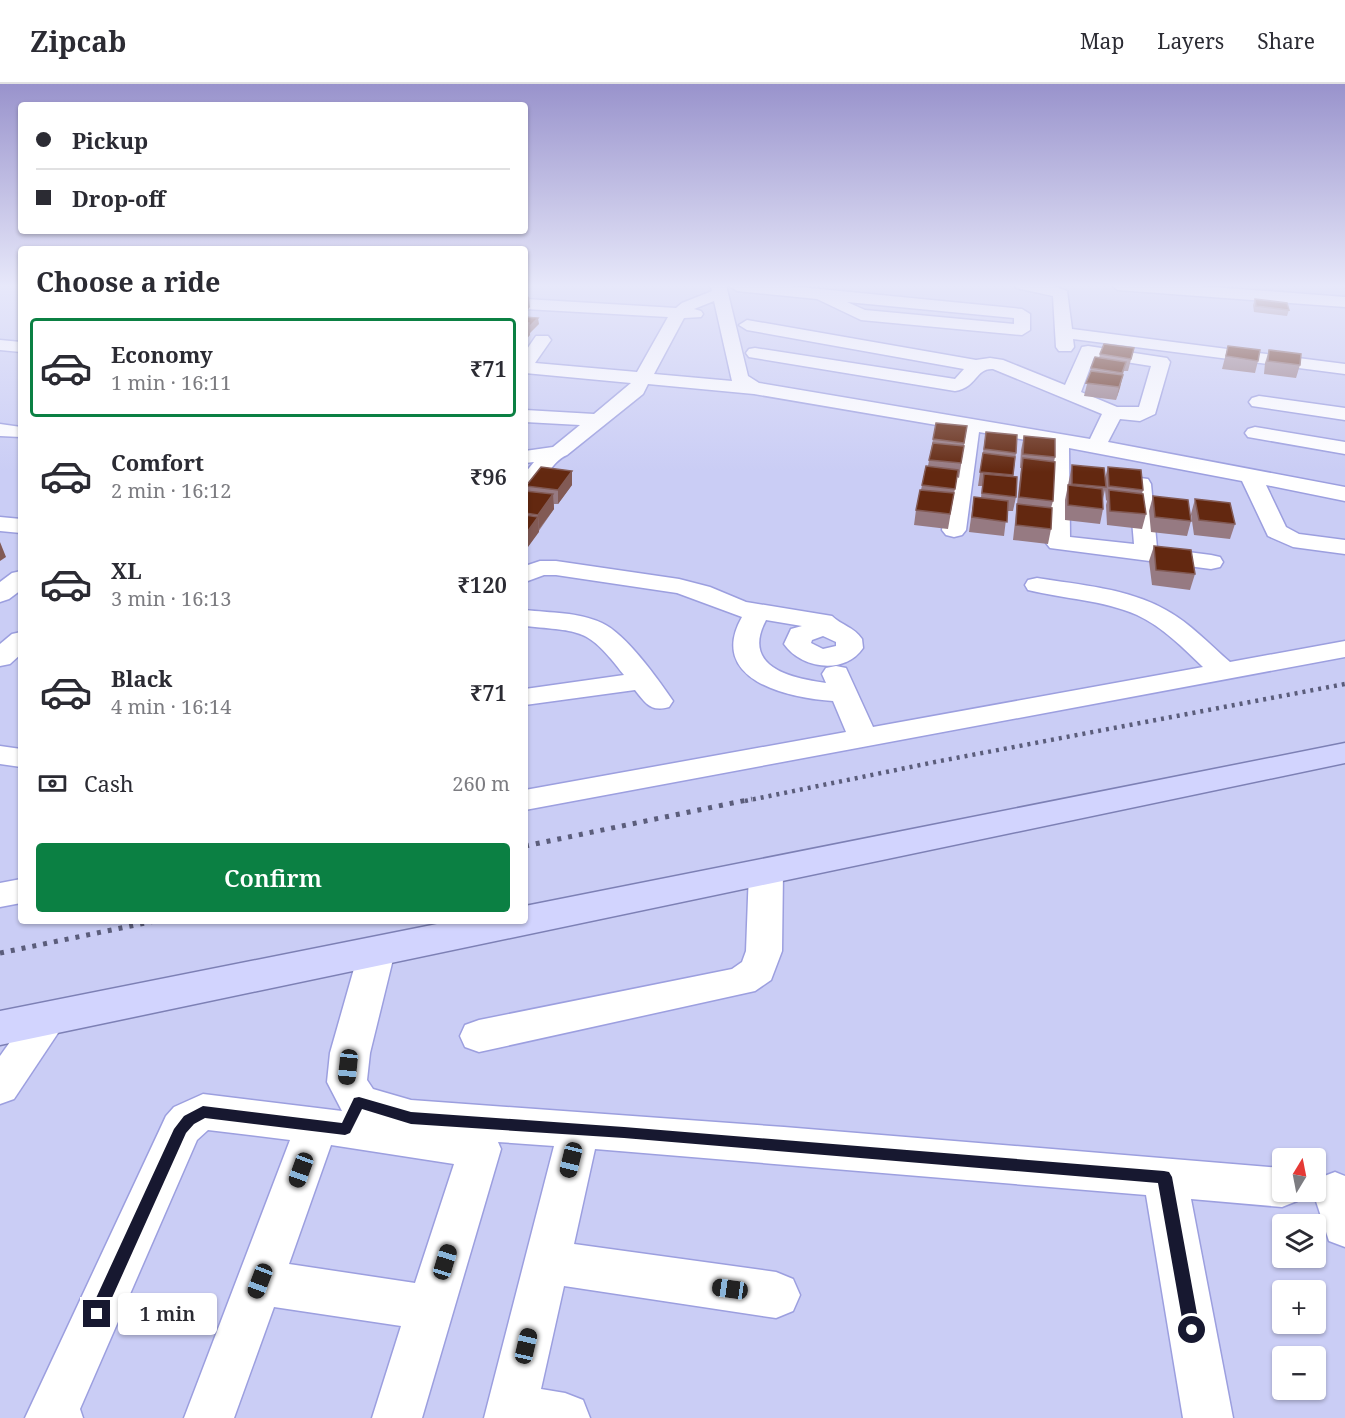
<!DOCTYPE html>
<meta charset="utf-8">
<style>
:root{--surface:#fff;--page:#f2f2f3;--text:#2b2b33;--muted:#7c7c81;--line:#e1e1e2;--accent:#0b8043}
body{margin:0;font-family:"Noto Serif",serif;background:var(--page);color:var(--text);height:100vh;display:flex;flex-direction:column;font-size:22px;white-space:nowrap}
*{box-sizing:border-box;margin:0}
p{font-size:20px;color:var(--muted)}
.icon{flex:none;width:33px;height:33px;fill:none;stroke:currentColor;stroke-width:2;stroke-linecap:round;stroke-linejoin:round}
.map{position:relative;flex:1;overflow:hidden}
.side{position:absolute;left:18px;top:162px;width:510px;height:678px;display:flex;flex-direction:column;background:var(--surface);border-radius:6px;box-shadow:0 2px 4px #0004}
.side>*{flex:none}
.banner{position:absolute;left:18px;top:18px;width:510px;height:132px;border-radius:6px;box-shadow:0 2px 4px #0004;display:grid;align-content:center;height:132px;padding:0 18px;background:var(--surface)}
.needle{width:39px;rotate:10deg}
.fabs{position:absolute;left:1272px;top:1064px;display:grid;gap:12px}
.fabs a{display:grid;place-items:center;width:54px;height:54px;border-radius:6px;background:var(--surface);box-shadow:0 2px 4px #0004;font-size:30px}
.end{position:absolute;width:27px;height:27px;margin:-14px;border:8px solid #171830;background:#fff;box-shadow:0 0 0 3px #fff}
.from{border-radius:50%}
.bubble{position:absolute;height:42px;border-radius:6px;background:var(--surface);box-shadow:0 2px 4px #0004;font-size:20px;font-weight:600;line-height:42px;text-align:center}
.car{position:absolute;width:18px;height:36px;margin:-18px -9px;border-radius:8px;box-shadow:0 0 4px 2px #0007;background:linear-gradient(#222 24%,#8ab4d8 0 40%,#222 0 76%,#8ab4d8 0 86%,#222 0)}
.banner b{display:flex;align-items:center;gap:21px;height:57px;font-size:22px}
.banner b+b{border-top:2px solid var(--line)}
.banner i{width:15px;height:15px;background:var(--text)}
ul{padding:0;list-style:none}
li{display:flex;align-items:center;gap:18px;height:99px;margin:0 12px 9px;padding:0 6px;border:3px solid transparent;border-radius:6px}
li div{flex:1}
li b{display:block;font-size:22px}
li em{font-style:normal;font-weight:600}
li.on{border-color:var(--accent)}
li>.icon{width:54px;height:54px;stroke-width:1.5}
h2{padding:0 18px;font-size:27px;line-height:72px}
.pay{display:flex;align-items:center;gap:15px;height:66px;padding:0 18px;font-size:22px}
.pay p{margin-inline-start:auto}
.button{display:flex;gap:12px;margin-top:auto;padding:12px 18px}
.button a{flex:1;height:69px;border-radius:6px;background:var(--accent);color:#fff;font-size:24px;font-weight:600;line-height:69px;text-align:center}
header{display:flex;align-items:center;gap:36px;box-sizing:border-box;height:84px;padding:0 30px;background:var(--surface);border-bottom:2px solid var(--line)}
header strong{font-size:28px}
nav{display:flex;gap:33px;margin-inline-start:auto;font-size:21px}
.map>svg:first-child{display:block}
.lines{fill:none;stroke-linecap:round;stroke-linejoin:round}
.minor-casing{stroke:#9c9fdf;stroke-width:3}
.major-casing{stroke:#7d80b5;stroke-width:3}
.minor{fill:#fff;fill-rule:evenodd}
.major{fill:#d2d4fe;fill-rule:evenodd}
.rail-far1{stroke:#5b5d7b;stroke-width:4.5;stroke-dasharray:3 5;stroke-linecap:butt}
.rail{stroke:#5b5d7b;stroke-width:5;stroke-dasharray:4 7;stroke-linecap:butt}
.wall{fill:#967a82}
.shaded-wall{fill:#825a55}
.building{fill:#632810;stroke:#825a55;stroke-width:1.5}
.route{fill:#171830}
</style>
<header>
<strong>Zipcab</strong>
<nav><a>Map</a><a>Layers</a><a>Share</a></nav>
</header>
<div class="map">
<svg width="1345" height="1334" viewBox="0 0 1345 1334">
<rect width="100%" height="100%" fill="#cacdf5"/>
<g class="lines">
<g class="minor-casing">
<g id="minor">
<path d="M710 201H726L748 292 759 299 1090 355 1102 330 993 285C975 284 978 303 955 307L755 274 749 273 746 269 749 265 755 264 955 295 964 285 747 246 739 241 747 236 976 276 990 274 1003 276 1065 301 1082 263 1088 262 1167 274 1170 278 1155 330 1140 337 1120 335 1108 358 1345 403V417L1266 401 1286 443 1299 450 1345 456V470L1293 463 1268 452 1242 397 1069 364 1070 453 1134 460 1129 400 1132 395 1140 394 1148 395 1151 400 1157 464 1211 471 1220 473 1223 478 1220 483 1211 485 1050 464 1046 459 1049 360 979 348 966 446 962 451 954 453 946 451 942 446 960 345 754 310 648 300 643 310 567 371C549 378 544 404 525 408V389L534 378 525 379V367L553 363 580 341 525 338V326L594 330 631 299 525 289V268L536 252H548L551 256 535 279 637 288 668 233 525 225V215L676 224 682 219 712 207ZM714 217 732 297 654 290 684 234 701 233 703 230 701 227 694 225ZM1094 273 1151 282 1139 323H1117L1081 308Z"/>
<path d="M779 201 1022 225 1030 230V246L1022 251 861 236 817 215 737 207 729 202ZM847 218 1014 234V240L865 226Z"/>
<path d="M1014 201H1051L1067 207 1072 245 1345 280V290L1073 255 1074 263 1071 267H1059L1056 263 1053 212 1016 204Z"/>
<path d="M1111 201H1186L1345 213V223L1118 206Z"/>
<path d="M0 256 21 258V268L0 266Z"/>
<path d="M1259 312 1345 324V336L1252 322 1249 318 1252 314Z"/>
<path d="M0 340 21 343V353L0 352Z"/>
<path d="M1255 343 1345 358V370L1248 353 1245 349 1248 345Z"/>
<path d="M0 433 21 435V449L0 447Z"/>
<path d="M540 477H556L679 495 710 503 746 518 832 532C841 541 854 543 862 555L863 564C845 591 801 585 784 560L791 545 802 542 766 536C741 583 790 594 826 599L822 590 826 584 836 582 846 584 873 643 1203 583C1183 564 1163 543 1137 531 1103 516 1064 515 1028 506L1025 501 1028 496 1037 494C1080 501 1127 504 1166 526 1190 539 1209 560 1230 578L1345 557V573L525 726V706L846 648 833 617C786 614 707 595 742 533L677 509 556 491H544L525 498V482ZM823 552 836 558V562L823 565 811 559 812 556Z"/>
<path d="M21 487V506L9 515 0 518V498L12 489Z"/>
<path d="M525 526C550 529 579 528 602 539 626 550 658 595 673 617L669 623C651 628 646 620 635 606L525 621V605L624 591C587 543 582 548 525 542Z"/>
<path d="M21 548V570L10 580 0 582V560L12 550Z"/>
<path d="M0 662 21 665V683L0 680Z"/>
<path d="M766 775 778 779 783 787 782 867 771 896 755 907 479 968 465 963 460 952 465 941 479 936 732 885 742 878 746 867 749 787 754 779Z"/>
<path d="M21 795V819L0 823V799Z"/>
<path d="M377 853 390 857 395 867 370 969 367 996 373 1005 411 1016 784 1043 1282 1084V1107H1302L1297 1117 1282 1123 1191 1115 1233 1334H1183L1146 1111 595 1065 574 1160 776 1188 793 1195 800 1211 793 1227 776 1234 564 1202 541 1305 565 1309 583 1316 590 1334H484L554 1062 498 1058 501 1065 422 1334H372L401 1242 274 1223 234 1334H184L290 1056 208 1046 197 1056 80 1325 83 1334H25L160 1045 166 1032 174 1023 203 1010 342 1027 327 998 330 969 359 867 364 857ZM331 1061 454 1080 415 1199 289 1180Z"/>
<path d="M49 919 63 923 68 934 14 1015 0 1020V972L35 923Z"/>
<path d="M1335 1088 1345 1092V1163L1329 1157 1313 1108 1319 1094Z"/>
</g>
</g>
<g class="major-casing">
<path id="major" d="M1345 659V679L0 961V927L452 837H525V822Z"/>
</g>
<use href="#minor" class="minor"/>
<use href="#major" class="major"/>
<path class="rail-far1" d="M745 717 935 678 1345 600"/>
<g class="rail">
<path d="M525 762 752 715"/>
<path d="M0 869 155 837"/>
</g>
</g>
<g class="wall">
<path d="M1255 215 1289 226 1287 232 1254 228 1253 221Z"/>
<path d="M1228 262 1258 277 1255 289 1222 285Z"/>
<path d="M1134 264 1128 287H1124L1116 316 1084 312 1091 284 1099 274 1100 270Z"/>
<path d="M1269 266 1300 281 1296 294 1264 290 1265 279Z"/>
<path d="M967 342 959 394 957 393 948 445 914 441 916 426 921 406 926 382H928L933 355Z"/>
<path d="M986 348 1016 369 1013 393 1016 413 1013 427H1007L1004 452 969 448 974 413 981 414 982 402H978Z"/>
<path d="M1024 352 1055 373 1054 378 1053 417 1051 424V445L1048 460 1013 456 1021 384H1020L1021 366Z"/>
<path d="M1072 381 1105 394 1108 383 1143 406 1142 410 1146 430 1142 445 1107 441 1106 421 1107 417 1106 416 1105 406 1103 415V425L1100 440 1065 436V416Z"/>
<path d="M572 401 558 420H554V425L525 467V407H527L526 402Z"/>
<path d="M1153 412 1191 437 1187 452 1151 448 1149 427Z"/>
<path d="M1195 415 1235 440 1230 455 1194 451 1191 430Z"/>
<path d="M1154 462 1195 490 1190 506 1152 501 1149 477Z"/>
</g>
<g class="shaded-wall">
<path d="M529 212 530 223 525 229V216Z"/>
<path d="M538 234 539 240 530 249V251L525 257V244L529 239Z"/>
<path d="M1123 291 1120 304 1116 316 1119 303Z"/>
<path d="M572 387V401L558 420V406Z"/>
<path d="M553 410 554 425 539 445 538 431Z"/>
<path d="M538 433 539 448 525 467V451Z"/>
<path d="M0 458 6 473 0 477Z"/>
</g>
<g class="building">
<path d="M1255 215 1287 219 1289 226 1256 222Z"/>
<path d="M525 233 538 234 529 243V239H525Z"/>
<path d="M1104 260 1134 264 1131 275 1100 270Z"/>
<path d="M1228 262 1260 266 1258 277 1226 272Z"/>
<path d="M1269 266 1301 270 1300 281 1268 277Z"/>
<path d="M1095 273 1126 278 1122 289 1091 284Z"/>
<path d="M1091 287 1123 291 1119 303 1086 299Z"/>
<path d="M936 339 967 342 964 359 933 355Z"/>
<path d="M986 348 1017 351 1016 369 984 365Z"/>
<path d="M1024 352 1055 355V373L1023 370Z"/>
<path d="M933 359 964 362 961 379 929 376Z"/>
<path d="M983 369 1015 373 1013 391 980 388Z"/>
<path d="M1023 374 1055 378 1053 417 1019 413Z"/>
<path d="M1072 381 1104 384 1106 403 1072 400Z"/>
<path d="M926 382 958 386 955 405 922 401Z"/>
<path d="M541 383 572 387 558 406 526 402Z"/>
<path d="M1108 383 1141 386 1143 406 1109 402Z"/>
<path d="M984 390 1017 393 1016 413 982 409Z"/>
<path d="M1068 401 1102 405 1103 425 1068 421Z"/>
<path d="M920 406 954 409 950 430 916 426Z"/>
<path d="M1109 406 1143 410 1146 430 1110 427Z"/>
<path d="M525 407 553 410 538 431 525 429Z"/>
<path d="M1153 412 1188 416 1191 437 1155 433Z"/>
<path d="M974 413 1008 417 1007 438 972 433Z"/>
<path d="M1195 415 1230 419 1235 440 1199 436Z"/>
<path d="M1017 420 1052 424 1051 445 1016 441Z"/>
<path d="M525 431 538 433 525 451Z"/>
<path d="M1154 462 1191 466 1195 490 1156 486Z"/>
</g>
<linearGradient id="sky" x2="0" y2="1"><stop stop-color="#9993cc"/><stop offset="0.52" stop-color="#e7e8fa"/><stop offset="1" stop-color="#e7e8fa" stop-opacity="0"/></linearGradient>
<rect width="1345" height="388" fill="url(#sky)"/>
<path class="route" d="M359 1013 411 1028 624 1043 1164 1087 1169 1088 1172 1093 1200 1246 1198 1252 1192 1254 1187 1252 1184 1246 1158 1099 624 1054 411 1040 362 1025 350 1049 345 1051 205 1034 194 1040 186 1049 102 1236 97 1238 91 1236 89 1230 91 1225 174 1045 184 1032 203 1022 342 1039 354 1014Z"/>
</svg>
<div class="fabs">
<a><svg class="needle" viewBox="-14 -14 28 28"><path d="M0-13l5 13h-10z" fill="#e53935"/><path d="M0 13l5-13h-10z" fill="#7c7c81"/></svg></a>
<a><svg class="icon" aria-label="layers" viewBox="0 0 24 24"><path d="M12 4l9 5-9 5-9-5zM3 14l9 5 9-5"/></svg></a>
<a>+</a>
<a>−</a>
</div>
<i class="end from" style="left:1192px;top:1246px"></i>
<i class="end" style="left:97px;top:1230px"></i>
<div class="bubble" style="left:118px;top:1209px;width:99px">1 min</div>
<i class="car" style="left:348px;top:983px;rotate:186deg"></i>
<i class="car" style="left:571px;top:1076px;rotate:194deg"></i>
<i class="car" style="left:301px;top:1086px;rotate:200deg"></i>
<i class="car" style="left:445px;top:1178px;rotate:17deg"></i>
<i class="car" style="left:260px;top:1197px;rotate:201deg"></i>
<i class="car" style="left:730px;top:1205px;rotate:278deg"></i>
<i class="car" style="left:526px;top:1262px;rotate:13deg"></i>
<div class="banner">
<b><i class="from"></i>Pickup</b>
<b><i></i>Drop-off</b>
</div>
<section class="side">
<h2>Choose a ride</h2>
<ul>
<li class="on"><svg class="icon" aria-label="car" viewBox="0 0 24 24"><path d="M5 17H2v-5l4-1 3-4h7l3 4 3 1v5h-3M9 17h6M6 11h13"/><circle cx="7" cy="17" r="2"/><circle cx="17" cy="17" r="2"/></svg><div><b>Economy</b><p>1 min · 16:11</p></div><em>₹71</em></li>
<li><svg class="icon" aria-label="car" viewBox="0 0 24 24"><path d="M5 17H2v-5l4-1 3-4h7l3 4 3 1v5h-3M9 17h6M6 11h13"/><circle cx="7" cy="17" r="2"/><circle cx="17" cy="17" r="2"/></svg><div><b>Comfort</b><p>2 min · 16:12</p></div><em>₹96</em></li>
<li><svg class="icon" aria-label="car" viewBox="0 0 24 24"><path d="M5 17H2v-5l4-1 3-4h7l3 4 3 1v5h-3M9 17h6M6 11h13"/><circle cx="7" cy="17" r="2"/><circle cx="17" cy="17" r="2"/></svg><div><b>XL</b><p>3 min · 16:13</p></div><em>₹120</em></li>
<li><svg class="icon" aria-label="car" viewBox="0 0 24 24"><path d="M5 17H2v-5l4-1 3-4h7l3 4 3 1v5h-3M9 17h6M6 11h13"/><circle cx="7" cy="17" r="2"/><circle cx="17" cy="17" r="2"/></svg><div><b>Black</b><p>4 min · 16:14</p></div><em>₹71</em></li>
</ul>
<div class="pay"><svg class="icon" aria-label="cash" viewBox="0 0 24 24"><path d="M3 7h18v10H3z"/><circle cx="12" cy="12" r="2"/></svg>Cash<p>260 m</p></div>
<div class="button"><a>Confirm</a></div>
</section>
</div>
